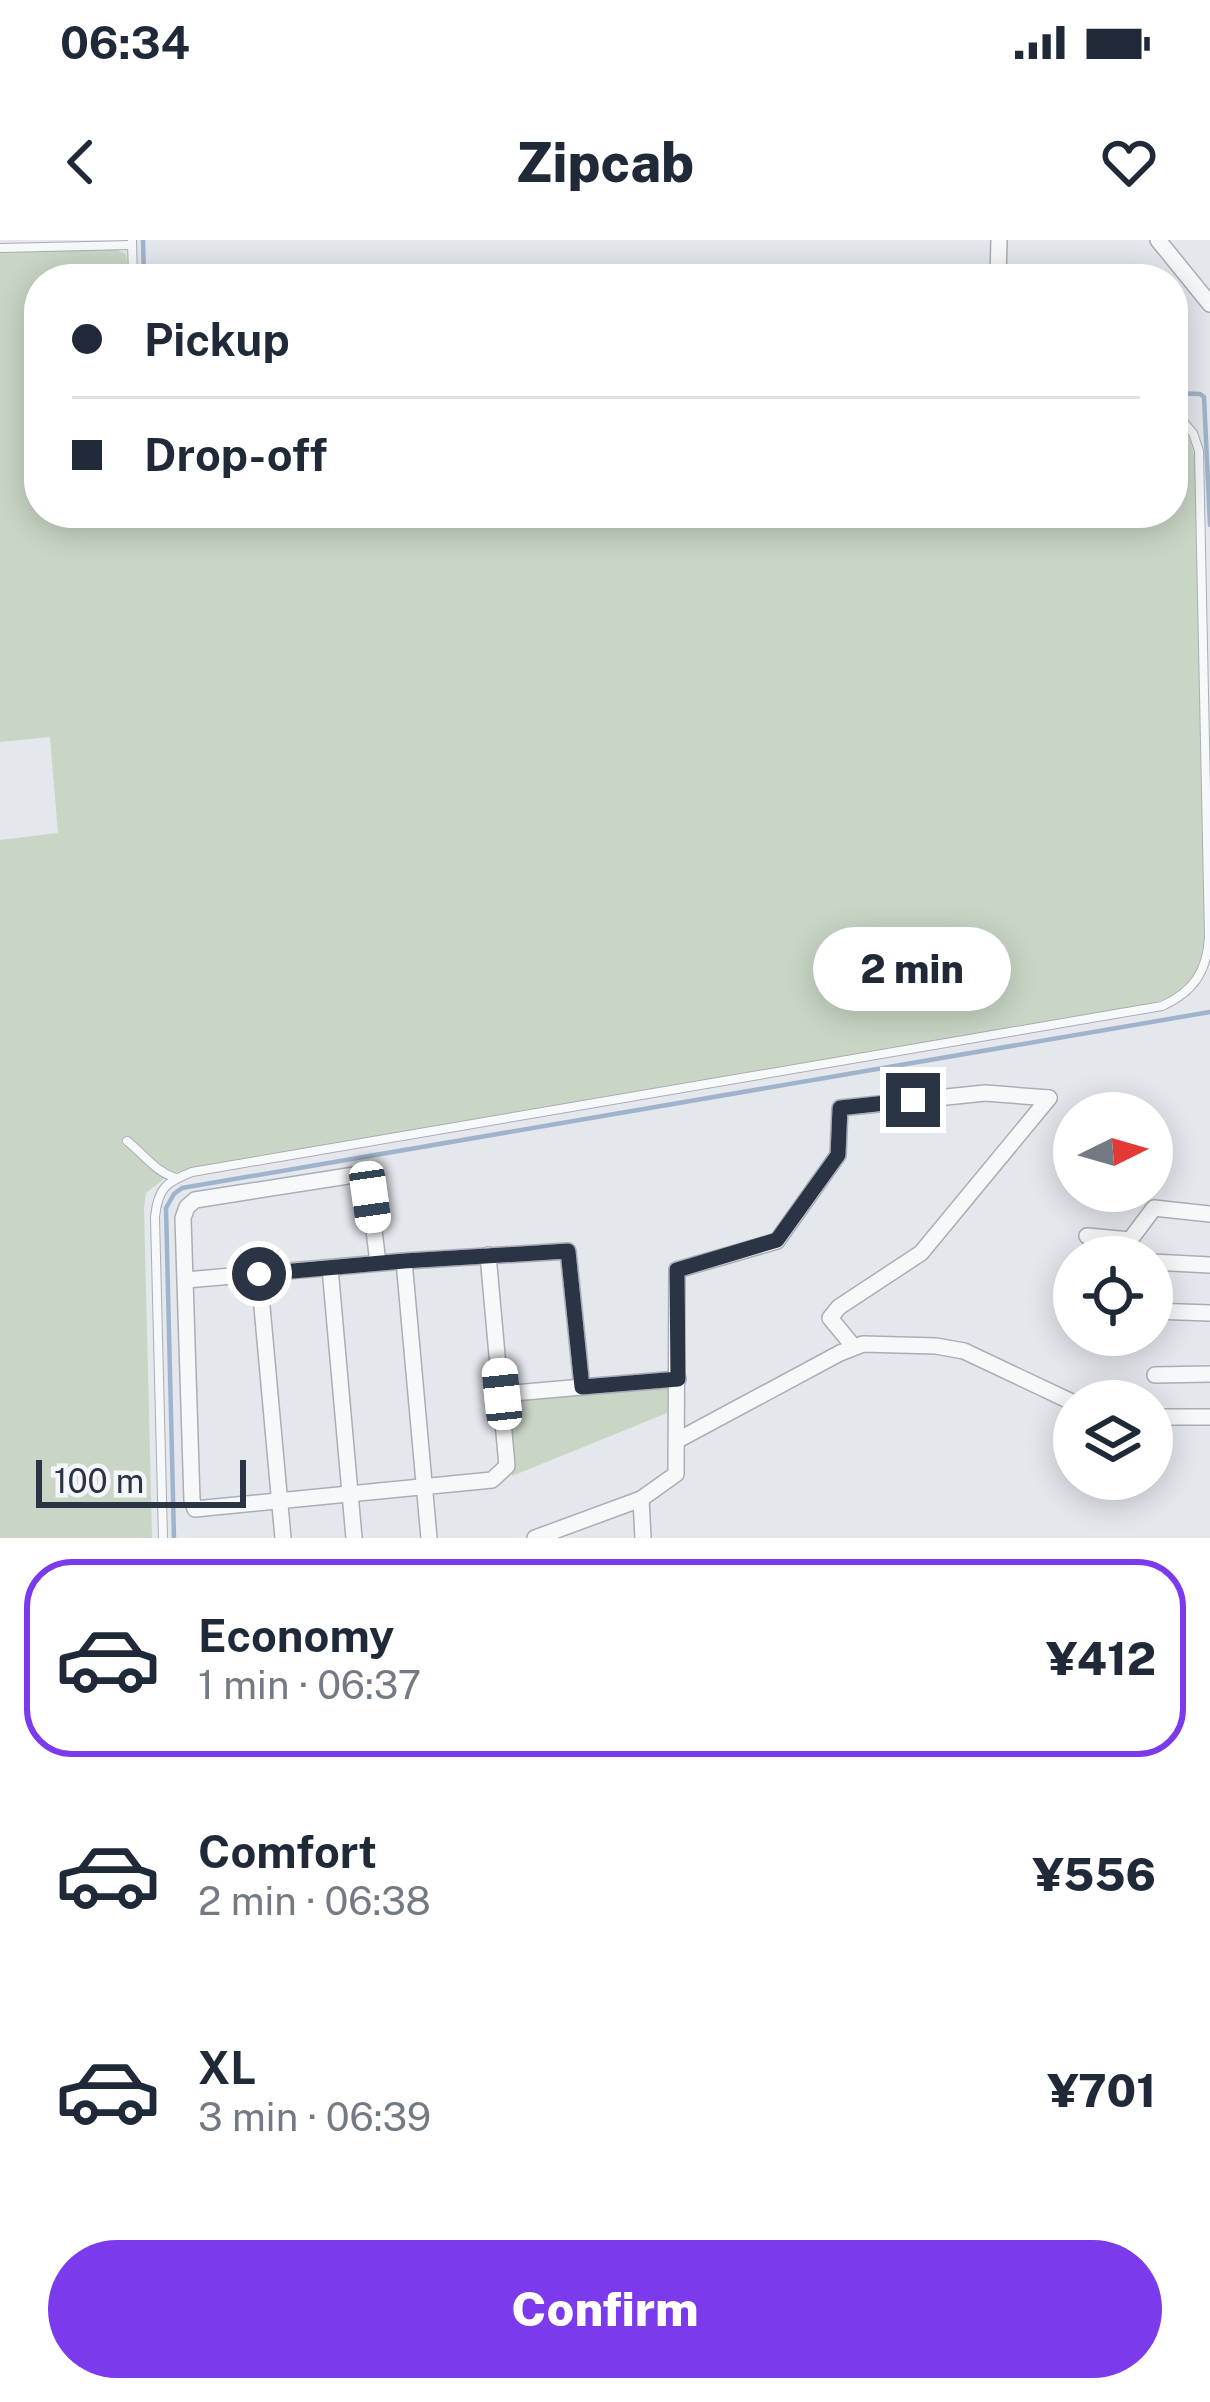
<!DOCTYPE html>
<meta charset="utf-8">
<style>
:root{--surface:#fff;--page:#f2f2f3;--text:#1f2937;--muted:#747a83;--line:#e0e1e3;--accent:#7c3aed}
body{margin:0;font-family:"Public Sans",sans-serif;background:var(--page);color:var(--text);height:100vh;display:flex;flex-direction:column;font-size:45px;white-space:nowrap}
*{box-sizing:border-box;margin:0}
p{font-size:39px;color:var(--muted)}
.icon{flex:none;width:66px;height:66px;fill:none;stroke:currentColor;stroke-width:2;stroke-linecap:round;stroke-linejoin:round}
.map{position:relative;height:1298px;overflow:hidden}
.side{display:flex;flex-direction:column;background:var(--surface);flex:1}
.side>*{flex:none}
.banner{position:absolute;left:24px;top:24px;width:1164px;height:264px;border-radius:48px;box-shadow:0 6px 30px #0003;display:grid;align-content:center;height:264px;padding:0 48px;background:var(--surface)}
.needle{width:78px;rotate:85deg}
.buttons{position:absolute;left:1053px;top:852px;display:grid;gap:24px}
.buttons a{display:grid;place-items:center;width:120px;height:120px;border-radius:50%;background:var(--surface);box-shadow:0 6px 30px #0003;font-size:60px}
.scale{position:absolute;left:36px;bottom:30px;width:210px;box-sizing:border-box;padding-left:12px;border:6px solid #2b3445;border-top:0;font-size:33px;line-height:42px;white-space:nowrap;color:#2b3445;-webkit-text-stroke:9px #f4f6f9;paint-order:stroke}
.end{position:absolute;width:54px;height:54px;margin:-27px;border:15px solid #2b3445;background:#fff;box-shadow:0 0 0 6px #fff}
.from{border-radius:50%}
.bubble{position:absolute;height:84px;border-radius:42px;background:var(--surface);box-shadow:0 6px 30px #0003;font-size:39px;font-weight:800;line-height:84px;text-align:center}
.car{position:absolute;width:36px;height:72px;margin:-36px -18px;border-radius:15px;box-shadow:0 0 9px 3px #0007;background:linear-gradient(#fff 24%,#345 0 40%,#fff 0 76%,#345 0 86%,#fff 0)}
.banner b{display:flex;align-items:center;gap:42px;height:114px;font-size:45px}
.banner b+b{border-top:3px solid var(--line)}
.banner i{width:30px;height:30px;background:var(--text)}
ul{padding:21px 0 0;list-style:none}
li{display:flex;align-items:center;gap:36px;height:198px;margin:0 24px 18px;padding:0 24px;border:6px solid transparent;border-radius:48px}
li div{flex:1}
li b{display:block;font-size:45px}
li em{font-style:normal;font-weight:800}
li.current{border-color:var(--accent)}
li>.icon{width:108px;height:108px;stroke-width:1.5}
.cta{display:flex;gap:24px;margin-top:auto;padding:24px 48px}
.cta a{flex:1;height:138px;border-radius:72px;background:var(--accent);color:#fff;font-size:48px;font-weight:800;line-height:138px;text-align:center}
.status{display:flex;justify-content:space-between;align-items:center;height:84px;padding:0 60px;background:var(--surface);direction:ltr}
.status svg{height:33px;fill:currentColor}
header{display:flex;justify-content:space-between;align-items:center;height:156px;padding:0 48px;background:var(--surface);font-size:54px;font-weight:800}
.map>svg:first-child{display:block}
.green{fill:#c9d6c5}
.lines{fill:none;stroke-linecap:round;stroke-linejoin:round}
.stream{stroke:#9fb4cc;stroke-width:4.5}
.service-casing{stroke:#a9aeb7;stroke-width:10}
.minor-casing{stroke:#a9aeb7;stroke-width:18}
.service{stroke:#f7f8fa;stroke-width:8}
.minor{stroke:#f7f8fa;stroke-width:15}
.route{stroke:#2b3445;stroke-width:15}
</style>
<div class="status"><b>06:34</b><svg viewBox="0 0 49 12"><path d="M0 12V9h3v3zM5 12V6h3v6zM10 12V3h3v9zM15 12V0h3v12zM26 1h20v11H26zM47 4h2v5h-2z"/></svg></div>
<header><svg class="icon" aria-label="back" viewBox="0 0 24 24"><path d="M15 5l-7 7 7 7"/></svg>Zipcab<svg class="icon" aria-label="heart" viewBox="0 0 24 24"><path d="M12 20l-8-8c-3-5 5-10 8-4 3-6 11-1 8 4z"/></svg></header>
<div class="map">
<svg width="1210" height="1298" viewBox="0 0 1210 1298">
<rect width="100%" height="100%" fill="#e4e7ec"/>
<g class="green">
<path d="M117 10 126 14 129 39H39V273H1173V176C1192 193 1194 212 1196 236L1205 700C1201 746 1177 759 1135 767L172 933 146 953 144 967 152 1298H0V600L58 593 50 497 0 502V12Z"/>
<path d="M668 1146 667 1173 512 1236 508 1160Z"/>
</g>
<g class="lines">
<g class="stream">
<path d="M143 0 144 39"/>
<path d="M1173 153 1200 154 1204 157 1210 285"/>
<path d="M174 1298 166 968 174 954 182 948 1210 772"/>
</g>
<g class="service-casing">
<g id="service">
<path d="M132 1 133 39"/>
<path d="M0 8 132 5"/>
<path d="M127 901C145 915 154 931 176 938"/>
<path d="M163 1298 155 977C158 948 166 942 192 932L1162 766C1193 752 1207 732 1209 697L1199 211 1193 193 1173 170"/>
</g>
</g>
<g class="minor-casing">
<g id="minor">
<path d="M1158 0 1210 64"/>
<path d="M998 39 999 0"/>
<path d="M1087 996 1130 1000 1154 968 1210 974"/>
<path d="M404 1021 429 1298"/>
<path d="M1152 1022 1210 1025"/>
<path d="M378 1023 367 933 195 960 187 967 183 978 192 1260 195 1269 492 1240 507 1226 488 1015"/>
<path d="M330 1028 354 1298"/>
<path d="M259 1034 283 1298"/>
<path d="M186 1040 404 1021 568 1011 582 1147 678 1139"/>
<path d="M1152 1071 1210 1073"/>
<path d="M854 1107 830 1078 839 1067 921 1013 1049 858"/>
<path d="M1155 1135 1210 1134"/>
<path d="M502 1154 582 1147"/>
<path d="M1152 1177H1210"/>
<path d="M678 1200 840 1113 863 1104 936 1106 964 1111 1074 1163"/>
<path d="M641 1259 643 1298"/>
<path d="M535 1298 641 1259 676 1234 677 1030 777 1001 838 915 840 868 985 853 1049 858"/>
</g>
</g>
<use href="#service" class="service"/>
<use href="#minor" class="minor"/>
</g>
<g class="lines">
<path class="route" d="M259 1034 404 1021 568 1011 582 1147 678 1139 677 1030 777 1000 838 915 840 868 913 860"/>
</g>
</svg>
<div class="buttons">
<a><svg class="needle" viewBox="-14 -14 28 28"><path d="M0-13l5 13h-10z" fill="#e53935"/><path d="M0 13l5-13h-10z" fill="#747a83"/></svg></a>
<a><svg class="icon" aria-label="locate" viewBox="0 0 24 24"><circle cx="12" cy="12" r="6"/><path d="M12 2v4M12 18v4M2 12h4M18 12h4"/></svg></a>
<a><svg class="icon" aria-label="layers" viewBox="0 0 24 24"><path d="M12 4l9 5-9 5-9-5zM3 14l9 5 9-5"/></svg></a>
</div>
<div class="scale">100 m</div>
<i class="end from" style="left:259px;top:1034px"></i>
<i class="end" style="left:913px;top:860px"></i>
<div class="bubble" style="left:813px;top:687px;width:198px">2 min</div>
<i class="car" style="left:370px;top:957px;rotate:172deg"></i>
<i class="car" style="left:502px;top:1154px;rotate:354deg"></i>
<div class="banner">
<b><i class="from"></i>Pickup</b>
<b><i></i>Drop-off</b>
</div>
</div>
<section class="side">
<ul>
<li class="current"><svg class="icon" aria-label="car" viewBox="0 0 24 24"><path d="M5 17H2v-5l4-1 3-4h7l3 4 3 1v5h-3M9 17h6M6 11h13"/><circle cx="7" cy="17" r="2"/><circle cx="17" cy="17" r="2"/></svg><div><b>Economy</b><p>1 min · 06:37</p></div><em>¥412</em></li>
<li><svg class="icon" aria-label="car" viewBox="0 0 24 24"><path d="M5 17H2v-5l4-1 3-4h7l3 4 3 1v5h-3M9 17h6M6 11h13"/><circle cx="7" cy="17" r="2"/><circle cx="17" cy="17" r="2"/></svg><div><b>Comfort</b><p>2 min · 06:38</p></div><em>¥556</em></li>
<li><svg class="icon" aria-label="car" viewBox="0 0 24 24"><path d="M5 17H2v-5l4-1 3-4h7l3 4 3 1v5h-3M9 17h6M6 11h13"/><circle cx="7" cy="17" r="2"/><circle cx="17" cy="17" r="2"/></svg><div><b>XL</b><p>3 min · 06:39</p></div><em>¥701</em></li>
</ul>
<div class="cta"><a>Confirm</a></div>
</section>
